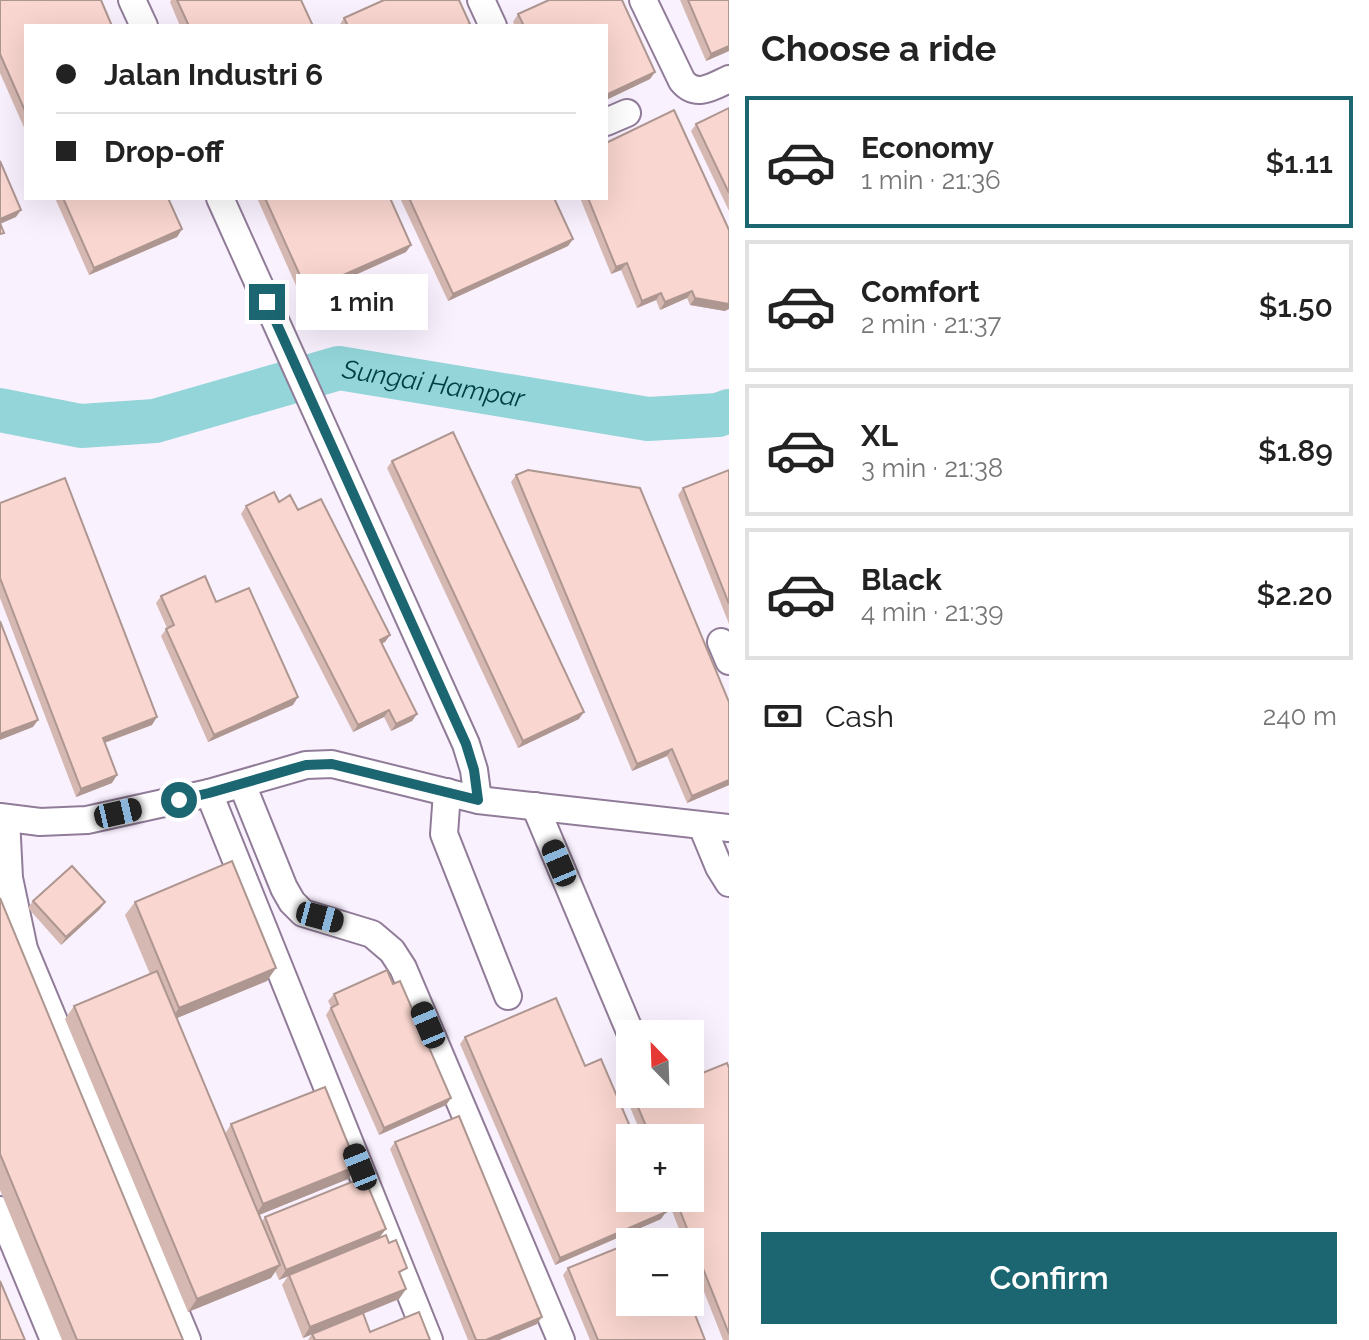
<!DOCTYPE html>
<meta charset="utf-8">
<style>
:root{--surface:#fff;--page:#f2f2f2;--text:#222;--muted:#767676;--line:#e0e0e0;--accent:#1b6671}
body{margin:0;font-family:Raleway,sans-serif;background:var(--page);color:var(--text);height:100vh;display:flex;flex-direction:column;font-size:30px;white-space:nowrap}
*{box-sizing:border-box;margin:0}
p{font-size:26px;color:var(--muted)}
.icon{flex:none;width:44px;height:44px;fill:none;stroke:currentColor;stroke-width:2;stroke-linecap:round;stroke-linejoin:round}
.map{position:relative;flex:1;overflow:hidden}
.sheet{display:flex;flex-direction:column;background:var(--surface);width:640px}
.sheet>*{flex:none}
.banner{position:absolute;left:24px;top:24px;width:584px;height:176px;border-radius:0px;box-shadow:0 8px 32px #0002;display:grid;align-content:center;height:176px;padding:0 32px;background:var(--surface)}
.needle{width:52px;rotate:337deg}
.controls{position:absolute;left:616px;top:1020px;display:grid;gap:16px}
.controls a{display:grid;place-items:center;width:88px;height:88px;border-radius:0px;background:var(--surface);box-shadow:0 8px 32px #0002;font-size:40px}
.end{position:absolute;width:36px;height:36px;margin:-18px;border:10px solid #1b6671;background:#fff;box-shadow:0 0 0 4px #fff}
.from{border-radius:50%}
.bubble{position:absolute;height:56px;border-radius:0px;background:var(--surface);box-shadow:0 8px 32px #0002;font-size:26px;font-weight:600;line-height:56px;text-align:center}
.car{position:absolute;width:24px;height:48px;margin:-24px -12px;border-radius:10px;box-shadow:0 0 6px 2px #0007;background:linear-gradient(#222 24%,#8ab4d8 0 40%,#222 0 76%,#8ab4d8 0 86%,#222 0)}
.banner b{display:flex;align-items:center;gap:28px;height:76px;font-size:30px}
.banner b+b{border-top:2px solid var(--line)}
.banner i{width:20px;height:20px;background:var(--text)}
ul{padding:0;list-style:none}
li{display:flex;align-items:center;gap:24px;height:132px;margin:0 16px 12px;padding:0 16px;border:4px solid var(--line);border-radius:0px}
li div{flex:1}
li b{display:block;font-size:30px}
li em{font-style:normal;font-weight:600}
li.current{border-color:var(--accent)}
li>.icon{width:72px;height:72px;stroke-width:1.5}
h2{padding:0 32px;font-size:36px;line-height:96px}
.pay{display:flex;align-items:center;gap:20px;height:88px;padding:0 32px;font-size:30px}
.pay p{margin-inline-start:auto}
.primary-button{display:flex;gap:16px;margin-top:auto;padding:16px 32px}
.primary-button a{flex:1;height:92px;border-radius:0px;background:var(--accent);color:#fff;font-size:32px;font-weight:600;line-height:92px;text-align:center}
main{display:flex;flex:1;min-height:0}
.map>svg:first-child{display:block}
.lines{fill:none;stroke-linecap:round;stroke-linejoin:round}
.river{stroke:#93d5d9;stroke-width:44}
.minor-casing{stroke:#907c98;stroke-width:30}
.minor{stroke:#fff;stroke-width:26}
.wall{fill:#d6b8b2}
.shaded-wall{fill:#ae9691}
.building{fill:#f9d6cf;stroke:#ae9691;stroke-width:2}
.route{stroke:#1b6671;stroke-width:10}
.labels{text-anchor:middle;dominant-baseline:central;stroke-width:6;stroke-linejoin:round;paint-order:stroke}
.water-label{font-size:26px;font-style:italic;fill:#004144;stroke:#faf1fe}
</style>
<main>
<div class="map">
<svg width="729" height="1340" viewBox="0 0 729 1340">
<rect width="100%" height="100%" fill="#faf1fe"/>
<g class="lines">
<path class="river" id="s1" d="M0 410 81 426 155 421 339 368 648 419 718 415 729 411"/>
<g class="minor-casing">
<g id="minor">
<path d="M132 0 144 26"/>
<path d="M481 0 493 26"/>
<path d="M643 0 682 81C696 98 712 87 729 79"/>
<path d="M606 122 627 113"/>
<path d="M220 198 466 744 474 770 478 800"/>
<path d="M721 642 729 661"/>
<path d="M242 784 284 888 292 902 303 913 372 934 392 951 403 968 561 1340"/>
<path d="M447 792 444 834 508 996"/>
<path d="M209 793 429 1340"/>
<path d="M535 806 631 1034"/>
<path d="M0 817 40 822 87 820 209 793 306 765 332 764 478 800 729 828"/>
<path d="M6 818 9 878 24 949 187 1340"/>
<path d="M702 826 719 867 729 883"/>
<path d="M0 1210 54 1340"/>
</g>
</g>
<use href="#minor" class="minor"/>
</g>
<g class="wall">
<path d="M0 0 26 26V132L0 73Z"/>
<path d="M171 0H301L313 26H180L170 2Z"/>
<path d="M549 0H622L655 72 650 79 606 100V26H515L513 22 518 14Z"/>
<path d="M680 0H729V51L706 61Z"/>
<path d="M344 18 468 26H339Z"/>
<path d="M729 108V211L691 131 696 124Z"/>
<path d="M55 198H168L182 229 177 237 89 275Z"/>
<path d="M257 198H390L411 245 406 252 302 299Z"/>
<path d="M400 198H554L573 239 568 246 448 301Z"/>
<path d="M580 198H606L725 311 690 305 687 298 660 310 656 300 637 308 621 270 611 274Z"/>
<path d="M392 461 579 719 518 748 387 468Z"/>
<path d="M729 470V624L678 495 683 488Z"/>
<path d="M516 475 729 785 687 803 667 756 632 771 511 482Z"/>
<path d="M279 502 298 510 390 635 385 642 381 644 417 714 412 721 391 731 384 717 353 732 241 514 246 506Z"/>
<path d="M0 503 152 725 105 743 112 783 76 797 0 598Z"/>
<path d="M161 596 216 602 293 705 208 742 161 636 167 628 156 603Z"/>
<path d="M0 898 183 1340H62L0 1190Z"/>
<path d="M33 901 105 902 100 909 61 945 28 908Z"/>
<path d="M135 902 267 981 176 1018 225 1134 231 1124 357 1166 348 1179 259 1215 262 1221 265 1217 386 1229 379 1238 401 1277 406 1289 399 1299 363 1314 370 1332 430 1340H308L312 1334 303 1338 282 1285 288 1276 279 1280 275 1271 271 1278 188 1312 65 1019 74 1006 150 974 125 915Z"/>
<path d="M393 984 451 1098 446 1105 379 1135 326 1015 331 1007 328 1001 334 994Z"/>
<path d="M465 1037 585 1066 661 1219 555 1265 460 1044Z"/>
<path d="M729 1068V1340H723L690 1256V1242H684L667 1198H690V1138H643L630 1107 635 1100Z"/>
<path d="M395 1142 537 1324 499 1340H468L390 1149Z"/>
<path d="M568 1268 705 1340H590L563 1275Z"/>
</g>
<g class="shaded-wall">
<path d="M729 46V51L706 61 711 54Z"/>
<path d="M655 72 650 79 606 100V95Z"/>
<path d="M21 210 16 217 0 224V219Z"/>
<path d="M182 229 177 237 89 275 94 268Z"/>
<path d="M573 239 568 246 448 301 453 294Z"/>
<path d="M411 245 406 252 302 299 307 291Z"/>
<path d="M627 263 621 270 611 274 616 267Z"/>
<path d="M692 291 687 298 660 310 665 302Z"/>
<path d="M661 293 656 300 637 308 642 301Z"/>
<path d="M695 298 729 304V309L725 311 690 305Z"/>
<path d="M390 635 385 642 374 647 380 640Z"/>
<path d="M298 697 293 705 208 742 214 735Z"/>
<path d="M389 710 384 717 353 732 358 725Z"/>
<path d="M584 712 579 719 518 748 523 741Z"/>
<path d="M417 714 412 721 391 731 396 724Z"/>
<path d="M157 717 152 725 98 745 103 738Z"/>
<path d="M38 720 33 727 0 740V734Z"/>
<path d="M672 749 667 756 632 771 637 764Z"/>
<path d="M117 775 112 783 76 797 81 789Z"/>
<path d="M729 780V785L687 803 692 796Z"/>
<path d="M105 902 100 909 61 945 66 937Z"/>
<path d="M276 968 267 981 170 1021 179 1008Z"/>
<path d="M451 1098 446 1105 379 1135 384 1128Z"/>
<path d="M357 1166 348 1179 254 1217 263 1204Z"/>
<path d="M666 1212 661 1219 555 1265 560 1258Z"/>
<path d="M386 1229 378 1239 279 1280 286 1270Z"/>
<path d="M280 1265 271 1278 188 1312 197 1299Z"/>
<path d="M406 1289 399 1299 303 1338 310 1327Z"/>
<path d="M542 1317 537 1324 499 1340H486Z"/>
</g>
<g class="building">
<path d="M0 0H101L112 26H26V113L0 54Z"/>
<path d="M177 0H301L313 26H189Z"/>
<path d="M384 0H459L470 24 465 26H348L344 18Z"/>
<path d="M549 0H622L655 72 606 95V26H524L518 14Z"/>
<path d="M688 0H729V46L711 54Z"/>
<path d="M729 108V193L696 124Z"/>
<path d="M674 110 729 230V304L695 298 692 291 665 302 661 293 642 301 627 263 616 267 588 198H606V143Z"/>
<path d="M0 161 21 210 0 219Z"/>
<path d="M63 198H168L182 229 94 268Z"/>
<path d="M265 198H390L411 245 307 291Z"/>
<path d="M409 198H554L573 239 453 294Z"/>
<path d="M0 223 4 233 0 234Z"/>
<path d="M453 432 584 712 523 741 392 461Z"/>
<path d="M528 470 640 488 729 702V780L692 796 672 749 637 764 516 475Z"/>
<path d="M729 470V604L683 488Z"/>
<path d="M65 478 157 717 103 738 117 775 81 789 0 578V503Z"/>
<path d="M274 492 279 502 290 495 298 510 321 499 390 635 380 640 417 714 396 724 389 710 358 725 246 506Z"/>
<path d="M205 576 216 602 249 588 298 697 214 735 166 629 174 625 161 596Z"/>
<path d="M0 621 38 720 0 734Z"/>
<path d="M232 861 276 968 179 1008 135 902Z"/>
<path d="M72 866 105 902 66 937 33 901Z"/>
<path d="M0 898 183 1340H77L0 1154Z"/>
<path d="M387 970 393 984 400 981 451 1098 384 1128 331 1008 338 1004 334 994Z"/>
<path d="M157 971 280 1265 197 1299 74 1006Z"/>
<path d="M556 998 585 1066 601 1059 635 1138H630V1198H660L666 1212 560 1258 465 1037Z"/>
<path d="M727 1063 729 1068V1334L675 1198H690V1138H651L635 1100 651 1094H690V1078Z"/>
<path d="M325 1087 357 1166 263 1204 231 1124Z"/>
<path d="M459 1116 542 1317 486 1340H476L395 1142Z"/>
<path d="M364 1177 386 1229 286 1270 265 1217Z"/>
<path d="M661 1230 665 1242H632Z"/>
<path d="M386 1235 389 1243 396 1240 407 1268 399 1272 406 1289 310 1327 289 1275Z"/>
<path d="M630 1243V1302H690L705 1340H598L568 1268Z"/>
<path d="M0 1281 25 1340H0Z"/>
<path d="M419 1312 430 1340H315L312 1334 363 1313 370 1332Z"/>
</g>
<g class="lines">
<path class="route" d="M179 800 209 793 306 765 332 764 478 800 474 770 466 744 267 302"/>
</g>
<g class="labels">
<g class="water-label">
<text stroke="none"><textPath href="#s1" startOffset="444">Sungai Hampar</textPath></text>
</g>
</g>
</svg>
<div class="controls">
<a><svg class="needle" viewBox="-14 -14 28 28"><path d="M0-13l5 13h-10z" fill="#e53935"/><path d="M0 13l5-13h-10z" fill="#767676"/></svg></a>
<a>+</a>
<a>−</a>
</div>
<i class="end from" style="left:179px;top:800px"></i>
<i class="end" style="left:267px;top:302px"></i>
<div class="bubble" style="left:296px;top:274px;width:132px">1 min</div>
<i class="car" style="left:118px;top:813px;rotate:77deg"></i>
<i class="car" style="left:559px;top:863px;rotate:337deg"></i>
<i class="car" style="left:320px;top:917px;rotate:105deg"></i>
<i class="car" style="left:428px;top:1025px;rotate:337deg"></i>
<i class="car" style="left:360px;top:1167px;rotate:338deg"></i>
<div class="banner">
<b><i class="from"></i>Jalan Industri 6</b>
<b><i></i>Drop-off</b>
</div>
</div>
<section class="sheet">
<h2>Choose a ride</h2>
<ul>
<li class="current"><svg class="icon" aria-label="car" viewBox="0 0 24 24"><path d="M5 17H2v-5l4-1 3-4h7l3 4 3 1v5h-3M9 17h6M6 11h13"/><circle cx="7" cy="17" r="2"/><circle cx="17" cy="17" r="2"/></svg><div><b>Economy</b><p>1 min · 21:36</p></div><em>$1.11</em></li>
<li><svg class="icon" aria-label="car" viewBox="0 0 24 24"><path d="M5 17H2v-5l4-1 3-4h7l3 4 3 1v5h-3M9 17h6M6 11h13"/><circle cx="7" cy="17" r="2"/><circle cx="17" cy="17" r="2"/></svg><div><b>Comfort</b><p>2 min · 21:37</p></div><em>$1.50</em></li>
<li><svg class="icon" aria-label="car" viewBox="0 0 24 24"><path d="M5 17H2v-5l4-1 3-4h7l3 4 3 1v5h-3M9 17h6M6 11h13"/><circle cx="7" cy="17" r="2"/><circle cx="17" cy="17" r="2"/></svg><div><b>XL</b><p>3 min · 21:38</p></div><em>$1.89</em></li>
<li><svg class="icon" aria-label="car" viewBox="0 0 24 24"><path d="M5 17H2v-5l4-1 3-4h7l3 4 3 1v5h-3M9 17h6M6 11h13"/><circle cx="7" cy="17" r="2"/><circle cx="17" cy="17" r="2"/></svg><div><b>Black</b><p>4 min · 21:39</p></div><em>$2.20</em></li>
</ul>
<div class="pay"><svg class="icon" aria-label="cash" viewBox="0 0 24 24"><path d="M3 7h18v10H3z"/><circle cx="12" cy="12" r="2"/></svg>Cash<p>240 m</p></div>
<div class="primary-button"><a>Confirm</a></div>
</section>
</main>
